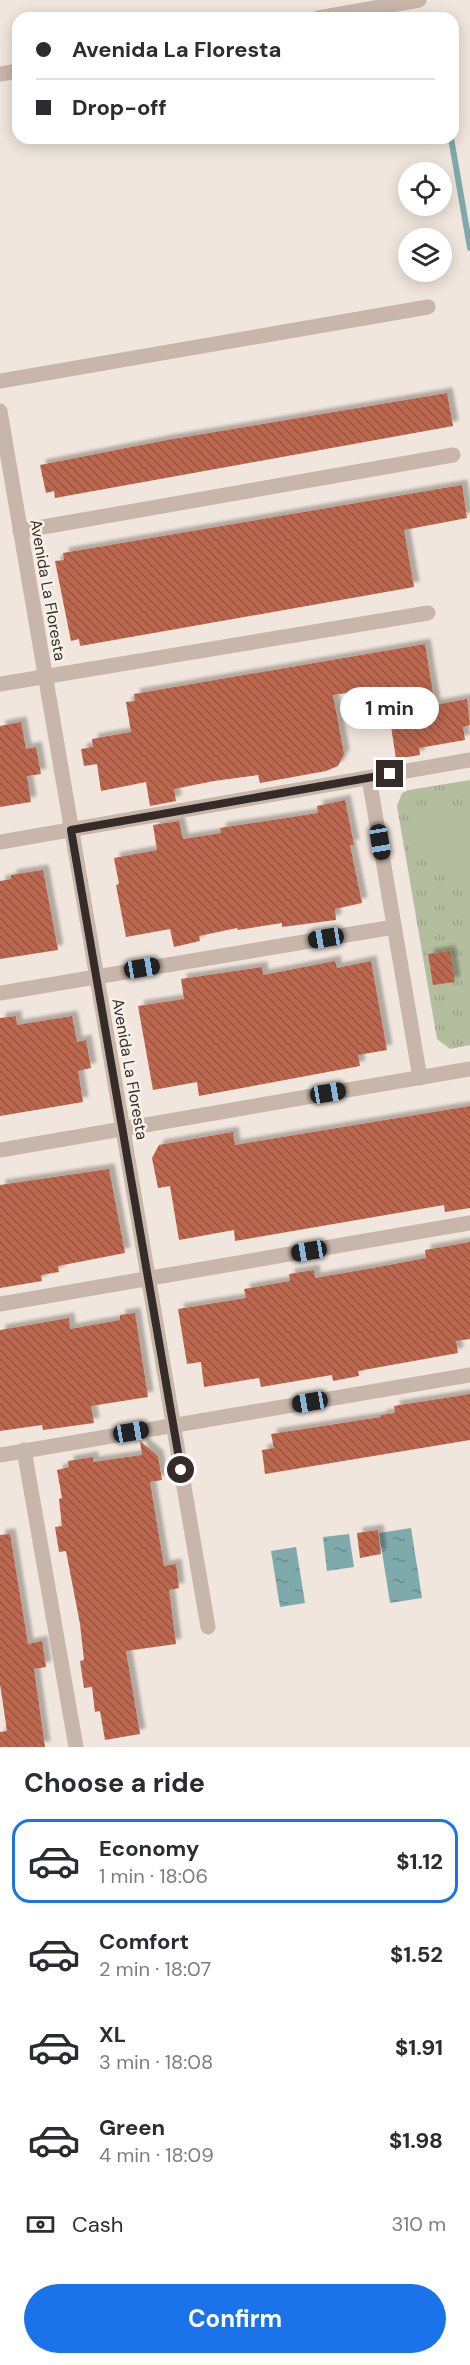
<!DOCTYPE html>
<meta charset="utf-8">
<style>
:root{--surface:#fff;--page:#f7f7f7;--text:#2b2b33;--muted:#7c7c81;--line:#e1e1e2;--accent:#1a73e8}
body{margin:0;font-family:"DM Sans",sans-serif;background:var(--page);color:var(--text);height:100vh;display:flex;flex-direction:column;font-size:22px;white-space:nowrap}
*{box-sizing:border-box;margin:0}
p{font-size:20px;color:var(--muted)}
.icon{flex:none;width:33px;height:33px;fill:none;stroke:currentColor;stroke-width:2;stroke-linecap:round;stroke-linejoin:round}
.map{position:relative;height:1747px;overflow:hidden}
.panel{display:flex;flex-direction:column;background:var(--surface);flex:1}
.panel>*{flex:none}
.banner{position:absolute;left:12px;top:12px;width:447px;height:132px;border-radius:18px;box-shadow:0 3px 15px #0003;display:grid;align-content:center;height:132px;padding:0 24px;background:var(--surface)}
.buttons{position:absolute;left:398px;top:162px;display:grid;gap:12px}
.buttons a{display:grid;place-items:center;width:54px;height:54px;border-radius:50%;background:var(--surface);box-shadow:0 3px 15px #0003;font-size:30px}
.end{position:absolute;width:27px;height:27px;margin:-14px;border:8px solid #352c29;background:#fff;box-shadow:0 0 0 3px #fff}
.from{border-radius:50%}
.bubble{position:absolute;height:42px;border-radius:21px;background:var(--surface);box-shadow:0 3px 15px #0003;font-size:20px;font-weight:700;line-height:42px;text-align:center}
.car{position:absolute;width:18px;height:36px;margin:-18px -9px;border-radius:8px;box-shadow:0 0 4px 2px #0007;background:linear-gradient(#222 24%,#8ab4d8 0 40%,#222 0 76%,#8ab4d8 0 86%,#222 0)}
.banner b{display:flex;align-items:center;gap:21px;height:57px;font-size:22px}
.banner b+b{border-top:2px solid var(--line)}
.banner i{width:15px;height:15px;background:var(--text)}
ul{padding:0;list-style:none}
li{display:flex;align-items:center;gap:18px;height:84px;margin:0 12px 9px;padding:0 12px;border:3px solid transparent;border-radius:18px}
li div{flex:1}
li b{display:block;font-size:22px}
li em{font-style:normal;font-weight:700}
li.on{border-color:var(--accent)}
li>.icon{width:54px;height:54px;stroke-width:1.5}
h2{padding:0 24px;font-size:27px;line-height:72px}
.pay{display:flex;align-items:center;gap:15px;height:66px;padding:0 24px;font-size:22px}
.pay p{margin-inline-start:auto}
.cta{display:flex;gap:12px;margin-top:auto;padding:12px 24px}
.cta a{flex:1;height:69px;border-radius:36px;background:var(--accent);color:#fff;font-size:24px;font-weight:700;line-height:69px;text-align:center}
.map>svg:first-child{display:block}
.grass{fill:url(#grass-tufts)}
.pitch{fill:#b4be9e}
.water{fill:url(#water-ripples)}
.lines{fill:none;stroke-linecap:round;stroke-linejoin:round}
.stream{stroke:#7eaaab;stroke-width:6}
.building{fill:url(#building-back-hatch);filter:url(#shadow)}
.minor{stroke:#c7b6a9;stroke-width:15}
.route{stroke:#352c29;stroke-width:8}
.labels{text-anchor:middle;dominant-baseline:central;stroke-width:5;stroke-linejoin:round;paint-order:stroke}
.street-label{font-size:16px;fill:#352c29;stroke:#f8f1e9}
</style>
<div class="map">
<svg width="470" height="1747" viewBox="0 0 470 1747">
<defs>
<pattern id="grass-tufts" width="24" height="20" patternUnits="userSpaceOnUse" patternTransform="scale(1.5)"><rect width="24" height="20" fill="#b4be9e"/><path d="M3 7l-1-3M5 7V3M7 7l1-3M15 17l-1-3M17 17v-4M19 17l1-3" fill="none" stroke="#9ba388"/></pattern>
<pattern id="water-ripples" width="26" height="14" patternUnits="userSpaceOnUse" patternTransform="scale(1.5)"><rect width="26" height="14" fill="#7eaaab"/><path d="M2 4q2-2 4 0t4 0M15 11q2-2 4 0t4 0" fill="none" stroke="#688b8b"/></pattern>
<pattern id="building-back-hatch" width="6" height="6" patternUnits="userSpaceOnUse" patternTransform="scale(1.5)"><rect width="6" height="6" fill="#bc674f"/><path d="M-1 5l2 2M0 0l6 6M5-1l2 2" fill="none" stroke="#9a5542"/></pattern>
<filter id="shadow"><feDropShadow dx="5.5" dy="-5.5" stdDeviation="1.5" flood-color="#0004"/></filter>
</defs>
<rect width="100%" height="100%" fill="#f0e6dd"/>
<path class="grass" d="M470 780V1045L450 1049 437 1039 397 806 402 793 409 790Z"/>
<path class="pitch" d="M441 796 470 818V885L409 840Z"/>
<g class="water">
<path d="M411 1528 422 1598 390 1603 379 1533Z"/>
<path d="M349 1534 354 1567 327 1571 323 1537Z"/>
<path d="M296 1547 305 1603 280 1607 271 1551Z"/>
</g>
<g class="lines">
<path class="stream" d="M451 138 470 248"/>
</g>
<g class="building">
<path d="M447 393 453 426 55 498 54 491 46 493 40 465 167 440Z"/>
<path d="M462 485 467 518 404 530 414 587 80 646 79 639 71 641 55 561 64 560 63 553Z"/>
<path d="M425 644 435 705 467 699 470 725 463 727 465 740 419 748 420 755 396 759 385 687 333 695 344 754 338 766 326 771 260 783 258 775 214 781 174 789 176 801 150 806 146 782 101 791 97 764 84 766 81 749 93 747 92 739 131 732 126 702 135 701 134 694Z"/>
<path d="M21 722 26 749 36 747 41 774 27 776 31 802 0 807V726Z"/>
<path d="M345 800 354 845H350L362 903 335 909 336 920 282 927V923L238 930 237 928 199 936 200 941 174 947 170 929 126 937 116 885 119 884 114 858 157 850 153 825 179 821 183 839 221 833 220 828 318 813 317 806Z"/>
<path d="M43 870 58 950 0 959V881L11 879V875Z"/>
<path d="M450 951 455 982 433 985 428 954Z"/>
<path d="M335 961 337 968 371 961 387 1050 358 1055 360 1066 199 1096 197 1082 153 1090 138 1006 184 999 181 979 262 967 263 975Z"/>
<path d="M16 1016 17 1025 72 1016 77 1042 86 1040 91 1068 78 1071 83 1102 0 1116V1018Z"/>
<path d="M470 1106V1208L445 1212 444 1205 235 1241 234 1230 179 1240 170 1186 158 1188 152 1158 159 1145 233 1132 235 1145Z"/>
<path d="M109 1169 125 1253 58 1266 59 1272 41 1275 42 1281 0 1288V1185Z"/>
<path d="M470 1242V1339L456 1341 458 1353 358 1371 359 1376 333 1381 332 1375 261 1387 259 1378 204 1387 201 1362 187 1364 178 1309 246 1298 244 1289 290 1281 289 1274 314 1270 315 1278 373 1268 426 1258 425 1250Z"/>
<path d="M135 1313 148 1397 91 1406 94 1423 43 1430 42 1425 0 1431V1330L69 1318 70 1329 120 1320V1315Z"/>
<path d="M470 1394V1440L265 1474 262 1450 274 1448 271 1434 381 1417V1415L395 1413 394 1406Z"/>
<path d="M140 1441 158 1456 162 1480 150 1482 164 1566 176 1564 179 1588 169 1590 176 1644 126 1651 140 1734 105 1740 100 1711 95 1712 92 1687 84 1688 80 1661 84 1660 80 1624 66 1551 59 1552 55 1527 62 1526 59 1499 62 1498 57 1470 69 1467 68 1461 93 1457V1462L142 1455Z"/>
<path d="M378 1530 381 1554 360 1558 357 1533Z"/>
<path d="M10 1534 28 1644 42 1641 46 1667 34 1669 45 1747H0V1732L7 1731 0 1684V1535Z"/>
</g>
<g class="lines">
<g class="minor">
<path d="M318 18 419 0"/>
<path d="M0 74 18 71"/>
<path d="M0 381 428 307"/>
<path d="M0 411 208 1627"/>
<path d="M20 531 453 455"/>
<path d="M0 684 428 613"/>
<path d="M369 778 420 1078"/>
<path d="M0 842 470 760"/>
<path d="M0 993 394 927"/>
<path d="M0 1150 470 1069"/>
<path d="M0 1304 470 1223"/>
<path d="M24 1450 76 1747"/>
<path d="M0 1455 470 1375"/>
</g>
</g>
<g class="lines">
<path class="route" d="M181 1470 71 830 390 774"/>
</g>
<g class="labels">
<g class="street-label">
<text transform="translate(48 590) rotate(80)">Avenida La Floresta</text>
<text transform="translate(130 1069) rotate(80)">Avenida La Floresta</text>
</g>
</g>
</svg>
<div class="buttons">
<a><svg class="icon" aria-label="locate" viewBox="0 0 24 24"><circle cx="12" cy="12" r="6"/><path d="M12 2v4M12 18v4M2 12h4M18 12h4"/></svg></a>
<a><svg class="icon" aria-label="layers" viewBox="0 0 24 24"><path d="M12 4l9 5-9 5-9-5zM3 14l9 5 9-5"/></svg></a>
</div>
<i class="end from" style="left:181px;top:1470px"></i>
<i class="end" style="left:390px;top:774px"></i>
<div class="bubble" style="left:340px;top:687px;width:99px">1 min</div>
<i class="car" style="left:380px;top:842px;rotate:171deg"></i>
<i class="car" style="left:326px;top:938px;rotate:261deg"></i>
<i class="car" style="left:142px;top:968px;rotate:81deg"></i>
<i class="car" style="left:328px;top:1093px;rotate:80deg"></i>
<i class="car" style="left:309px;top:1251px;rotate:260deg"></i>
<i class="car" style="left:310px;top:1402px;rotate:260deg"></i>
<i class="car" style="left:131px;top:1432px;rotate:80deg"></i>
<div class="banner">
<b><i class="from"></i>Avenida La Floresta</b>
<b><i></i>Drop-off</b>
</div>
</div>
<section class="panel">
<h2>Choose a ride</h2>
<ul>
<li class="on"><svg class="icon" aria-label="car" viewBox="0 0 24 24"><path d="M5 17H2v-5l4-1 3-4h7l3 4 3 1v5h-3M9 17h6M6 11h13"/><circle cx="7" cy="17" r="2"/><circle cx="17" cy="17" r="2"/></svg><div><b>Economy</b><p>1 min · 18:06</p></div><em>$1.12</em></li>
<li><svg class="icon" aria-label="car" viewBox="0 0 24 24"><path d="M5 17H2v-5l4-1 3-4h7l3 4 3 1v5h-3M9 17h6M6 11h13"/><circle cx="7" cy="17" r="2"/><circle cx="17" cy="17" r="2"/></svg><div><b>Comfort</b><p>2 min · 18:07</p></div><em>$1.52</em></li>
<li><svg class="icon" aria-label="car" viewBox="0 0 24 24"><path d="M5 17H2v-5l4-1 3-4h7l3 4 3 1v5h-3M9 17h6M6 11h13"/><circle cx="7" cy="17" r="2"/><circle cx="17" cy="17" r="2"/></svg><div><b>XL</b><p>3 min · 18:08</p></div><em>$1.91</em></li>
<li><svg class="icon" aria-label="car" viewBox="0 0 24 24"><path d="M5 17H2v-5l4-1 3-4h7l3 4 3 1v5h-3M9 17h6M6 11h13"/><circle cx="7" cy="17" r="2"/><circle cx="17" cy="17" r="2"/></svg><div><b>Green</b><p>4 min · 18:09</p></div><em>$1.98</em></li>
</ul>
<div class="pay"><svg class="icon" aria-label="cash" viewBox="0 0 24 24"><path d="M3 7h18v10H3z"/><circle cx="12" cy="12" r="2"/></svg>Cash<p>310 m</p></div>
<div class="cta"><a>Confirm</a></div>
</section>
